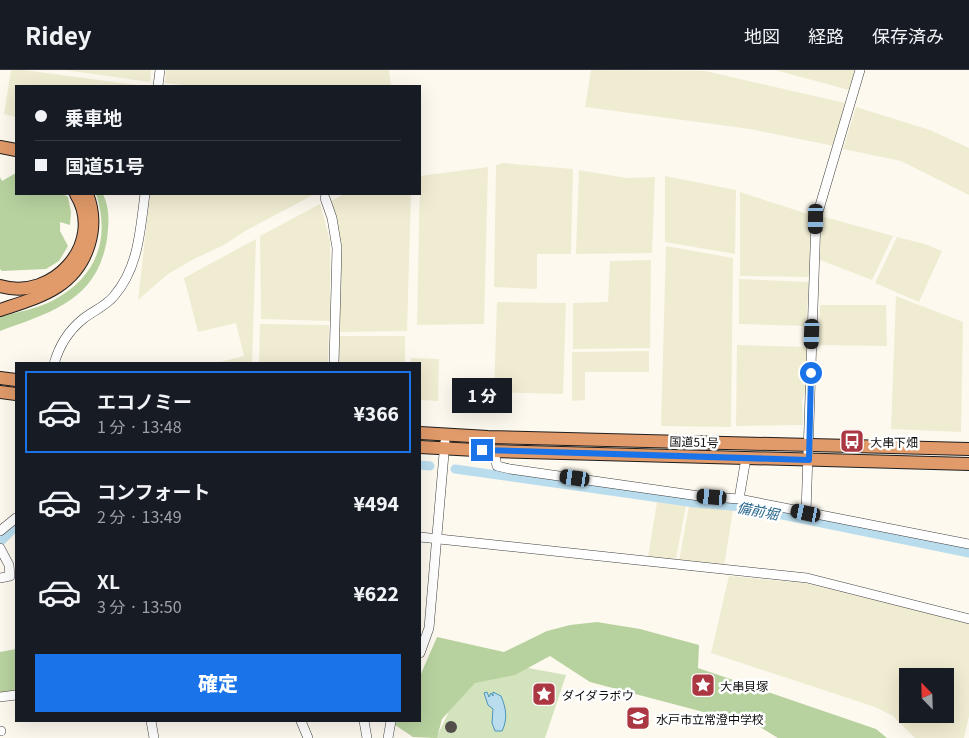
<!DOCTYPE html>
<html lang="ja">
<meta charset="utf-8">
<style>
:root{--surface:#171b24;--page:#242831;--text:#f1f3f6;--muted:#9ea1a6;--line:#363941;--accent:#1a73e8}
body{margin:0;font-family:Georgia,"Noto Sans JP",serif;background:var(--page);color:var(--text);height:100vh;display:flex;flex-direction:column;font-size:19px;white-space:nowrap}
*{box-sizing:border-box;margin:0}
p{font-size:16px;color:var(--muted)}
.icon{flex:none;width:28px;height:28px;fill:none;stroke:currentColor;stroke-width:2;stroke-linecap:round;stroke-linejoin:round}
.map{position:relative;flex:1;overflow:hidden}
.panel{position:absolute;left:15px;top:292px;width:406px;height:360px;display:flex;flex-direction:column;background:var(--surface);border-radius:0px;box-shadow:0 5px 20px #0002}
.panel>*{flex:none}
.top-card{position:absolute;left:15px;top:15px;width:406px;height:110px;border-radius:0px;box-shadow:0 5px 20px #0002;display:grid;align-content:center;height:110px;padding:0 20px;background:var(--surface)}
.needle{width:32px;rotate:337deg}
.fabs{position:absolute;left:899px;top:598px;display:grid;gap:10px}
.fabs a{display:grid;place-items:center;width:55px;height:55px;border-radius:0px;background:var(--surface);box-shadow:0 5px 20px #0002;font-size:25px}
.end{position:absolute;width:22px;height:22px;margin:-11px;border:6px solid #1a73e8;background:#fff;box-shadow:0 0 0 2px #fff}
.from{border-radius:50%}
.bubble{position:absolute;height:35px;border-radius:0px;background:var(--surface);box-shadow:0 5px 20px #0002;font-size:16px;font-weight:800;line-height:35px;text-align:center}
.car{position:absolute;width:15px;height:30px;margin:-15px -8px;border-radius:6px;box-shadow:0 0 4px 1px #0007;background:linear-gradient(#222 24%,#8ab4d8 0 40%,#222 0 76%,#8ab4d8 0 86%,#222 0)}
.top-card b{display:flex;align-items:center;gap:18px;height:48px;font-size:19px}
.top-card b+b{border-top:1px solid var(--line)}
.top-card i{width:12px;height:12px;background:var(--text)}
ul{padding:9px 0 0;list-style:none}
li{display:flex;align-items:center;gap:15px;height:82px;margin:0 10px 8px;padding:0 10px;border:2px solid transparent;border-radius:0px}
li div{flex:1}
li b{display:block;font-size:19px}
li em{font-style:normal;font-weight:800}
li.selected{border-color:var(--accent)}
li>.icon{width:45px;height:45px;stroke-width:1.5}
.button{display:flex;gap:10px;margin-top:auto;padding:10px 20px}
.button a{flex:1;height:58px;border-radius:0px;background:var(--accent);color:#fff;font-size:20px;font-weight:800;line-height:58px;text-align:center}
header{display:flex;align-items:center;gap:30px;box-sizing:border-box;height:70px;padding:0 25px;background:var(--surface);border-bottom:1px solid var(--line)}
header strong{font-size:24px}
nav{display:flex;gap:28px;margin-inline-start:auto;font-size:18px}
.map>svg:first-child{display:block}
.farmland{fill:#f0ecd2;fill-rule:evenodd}
.green{fill:#d3e3bd}
.forest{fill:#b8d29f}
.water{fill:#baddee;stroke:#4b94bb}
.lines{fill:none;stroke-linecap:round;stroke-linejoin:round}
.canal{stroke:#baddee;stroke-width:9}
.building{fill:#544e4b}
.minor-casing{stroke:#404040;stroke-width:10}
.highway-casing{stroke:#1e1e1e;stroke-width:14}
.minor{stroke:#fff;stroke-width:9}
.highway{stroke:#e19a69;stroke-width:12}
.route{stroke:#1a73e8;stroke-width:6}
.labels{text-anchor:middle;dominant-baseline:central;stroke-width:5;stroke-linejoin:round;paint-order:stroke}
.street-label{font-size:12px;fill:#0d0d0d;stroke:#fff}
.poi-label{font-size:12px;fill:#0d0d0d;stroke:#fff;text-anchor:start}
.water-label{font-size:14px;font-style:italic;fill:#27678e;stroke:#fff}
</style>
<header>
<strong>Ridey</strong>
<nav><a>地図</a><a>経路</a><a>保存済み</a></nav>
</header>
<div class="map">
<svg width="969" height="668" viewBox="0 0 969 668">
<rect width="100%" height="100%" fill="#fdf9ef"/>
<g class="farmland">
<path d="M11 0H24L144 16H16V47L4 44Z"/>
<path d="M65 0H151L150 12Z"/>
<path d="M166 0H389L391 16H190L165 13Z"/>
<path d="M591 0 705 1 845 33 834 76 750 59 585 37Z"/>
<path d="M775 0H855L849 20Z"/>
<path d="M856 37 930 60 969 78V125L901 91 843 79Z"/>
<path d="M503 93 573 99 571 184H537V219L494 217 496 95Z"/>
<path d="M488 97 484 254 417 255 420 106Z"/>
<path d="M579 100 627 108 655 107 652 183 576 184Z"/>
<path d="M665 106 736 120 735 184 665 172Z"/>
<path d="M740 122 811 145 809 207 740 206Z"/>
<path d="M150 124H315L245 161 224 175 194 189 168 204 138 230Z"/>
<path d="M344 124H411L407 261 339 262 340 167 331 131Z"/>
<path d="M320 134 330 171V251L261 249 260 166Z"/>
<path d="M825 147 893 166 872 210 820 190 821 148Z"/>
<path d="M897 167 925 174 942 181 919 232 875 213Z"/>
<path d="M256 169 252 294H212L244 286 236 253 198 262 184 208Z"/>
<path d="M666 176 733 188 731 357 661 356Z"/>
<path d="M651 190 650 278 573 279V233L608 232 610 191Z"/>
<path d="M739 209 809 212 806 256 739 254Z"/>
<path d="M896 226 963 252 961 362 891 359Z"/>
<path d="M497 232 566 233 563 324 494 322Z"/>
<path d="M820 235H886L887 276 819 275Z"/>
<path d="M260 254 329 255 328 294H259Z"/>
<rect x="339" y="266" width="66" height="28"/>
<path d="M737 275 807 277 806 322 802 330 803 355 736 356Z"/>
<path d="M649 281V302H585V330L572 331V282Z"/>
<path d="M411 288 439 289 438 331 420 330V294H411Z"/>
<path d="M657 432 686 435 676 489 648 487Z"/>
<path d="M689 436 733 440 724 496 679 491Z"/>
<path d="M729 506 805 513 969 553V646L964 668H915L893 646 875 637 711 583ZM908 606H945V644H908Z"/>
</g>
<path class="green" d="M480 589 566 605 545 668H429L438 664 455 629Z"/>
<g class="forest">
<path d="M16 103V124H63L68 127 71 142 70 155 60 152V161L68 176 59 191 46 199 2 201 0 199V107L2 111Z"/>
<path d="M96 124H103C110 139 109 153 107 169 97 231 51 242 0 261V247C17 242 36 239 52 231 96 208 111 170 96 124Z"/>
<path d="M597 552 640 559 699 575 698 598 876 659 887 668H778L760 657 590 612 550 586 515 605 475 613 442 649 437 668 413 667 395 655 397 651H420V606L437 567 504 582 547 561 570 555Z"/>
<path d="M16 579V622L0 630V582Z"/>
</g>
<path class="water" d="M487 622 489 627 491 623 493 626V622L501 626C506 638 508 649 502 661H495L492 653 493 639 488 635 484 623Z"/>
<g class="lines">
<g class="canal">
<path d="M420 395 430 396"/>
<path d="M455 399 695 433 743 437 969 483"/>
<path d="M0 472 16 456"/>
</g>
</g>
<circle class="building" cx="451" cy="657" r="6"/>
<g class="lines">
<g class="minor-casing">
<g id="minor">
<path d="M158 16 160 0"/>
<path d="M325 128 332 148 337 178 334 294"/>
<path d="M54 294C59 276 68 261 83 249 93 241 106 236 114 226 139 197 140 160 145 124"/>
<path d="M494 381 497 396 510 399 699 426 739 429 969 474"/>
<path d="M739 429 746 388"/>
<path d="M806 443 816 149 860 0"/>
<path d="M0 461 16 448"/>
<path d="M420 467 807 508 969 549"/>
<path d="M0 478 9 495 10 506 0 508"/>
<path d="M420 583 429 558 445 372"/>
<path d="M0 627 16 625"/>
<path d="M151 651 154 668"/>
<path d="M301 651 308 668"/>
<path d="M364 651 367 668"/>
<path d="M0 661H1"/>
<path d="M388 668 391 651"/>
</g>
</g>
<g class="highway-casing">
<g id="highway">
<path d="M0 77 16 80"/>
<path d="M0 216C53 232 106 173 76 124"/>
<path d="M0 240C39 227 76 218 89 174 94 157 93 139 87 124"/>
<path d="M0 308 16 310"/>
<path d="M0 322 16 324"/>
<path d="M420 363 488 367 969 379"/>
<path d="M420 377 494 381 969 394"/>
</g>
</g>
<use href="#minor" class="minor"/>
<use href="#highway" class="highway"/>
</g>
<g class="lines">
<path class="route" d="M482 380 809 390 811 303"/>
</g>
<defs>
<g id="bus-square" transform="scale(1.25)"><rect x="-9" y="-9" width="18" height="18" rx="4" fill="#ab3743" stroke="#fff"/><path d="M-5-6H5V4H4V6H2V4H-2V6H-4V4H-5ZM-3.5-4V0h7V-4ZM-3.5 1.2v1.5H-2V1.2ZM2 1.2v1.5H3.5V1.2Z" fill="#fff"/></g>
<g id="sight-square" transform="scale(1.25)"><rect x="-9" y="-9" width="18" height="18" rx="4" fill="#ab3743" stroke="#fff"/><path d="M0-6L1.8-2.2L6-1.7L2.9 1.2L3.7 5.4L0 3.3L-3.7 5.4L-2.9 1.2L-6-1.7L-1.8-2.2Z" fill="#fff"/></g>
<g id="school-square" transform="scale(1.25)"><rect x="-9" y="-9" width="18" height="18" rx="4" fill="#ab3743" stroke="#fff"/><path d="M0-5L7-2L0 1L-7-2ZM-4 1L0 2.5L4 1V4Q0 6-4 4Z" fill="#fff"/></g>
</defs>
<g fill-rule="evenodd">
<use href="#bus-square" x="852" y="371"/>
<use href="#sight-square" x="703" y="615"/>
<use href="#sight-square" x="544" y="624"/>
<use href="#school-square" x="638" y="648"/>
</g>
<g class="labels">
<g class="street-label">
<text transform="translate(694 371) rotate(2)">国道51号</text>
</g>
<g class="poi-label">
<text x="870" y="371">大串下畑</text>
<text x="720" y="615">大串貝塚</text>
<text x="562" y="624">ダイダラボウ</text>
<text x="656" y="648">水戸市立常澄中学校</text>
</g>
<g class="water-label">
<text transform="translate(758 440) rotate(11)">備前堀</text>
</g>
</g>
</svg>
<div class="fabs">
<a><svg class="needle" viewBox="-14 -14 28 28"><path d="M0-13l5 13h-10z" fill="#e53935"/><path d="M0 13l5-13h-10z" fill="#9ea1a6"/></svg></a>
</div>
<i class="end from" style="left:811px;top:303px"></i>
<i class="end" style="left:482px;top:380px"></i>
<div class="bubble" style="left:452px;top:308px;width:60px">1 分</div>
<i class="car" style="left:816px;top:149px;rotate:181deg"></i>
<i class="car" style="left:812px;top:264px;rotate:182deg"></i>
<i class="car" style="left:575px;top:408px;rotate:278deg"></i>
<i class="car" style="left:712px;top:427px;rotate:275deg"></i>
<i class="car" style="left:806px;top:443px;rotate:282deg"></i>
<div class="top-card">
<b><i class="from"></i>乗車地</b>
<b><i></i>国道51号</b>
</div>
<section class="panel">
<ul>
<li class="selected"><svg class="icon" aria-label="car" viewBox="0 0 24 24"><path d="M5 17H2v-5l4-1 3-4h7l3 4 3 1v5h-3M9 17h6M6 11h13"/><circle cx="7" cy="17" r="2"/><circle cx="17" cy="17" r="2"/></svg><div><b>エコノミー</b><p>1 分 · 13:48</p></div><em>¥366</em></li>
<li><svg class="icon" aria-label="car" viewBox="0 0 24 24"><path d="M5 17H2v-5l4-1 3-4h7l3 4 3 1v5h-3M9 17h6M6 11h13"/><circle cx="7" cy="17" r="2"/><circle cx="17" cy="17" r="2"/></svg><div><b>コンフォート</b><p>2 分 · 13:49</p></div><em>¥494</em></li>
<li><svg class="icon" aria-label="car" viewBox="0 0 24 24"><path d="M5 17H2v-5l4-1 3-4h7l3 4 3 1v5h-3M9 17h6M6 11h13"/><circle cx="7" cy="17" r="2"/><circle cx="17" cy="17" r="2"/></svg><div><b>XL</b><p>3 分 · 13:50</p></div><em>¥622</em></li>
</ul>
<div class="button"><a>確定</a></div>
</section>
</div>
